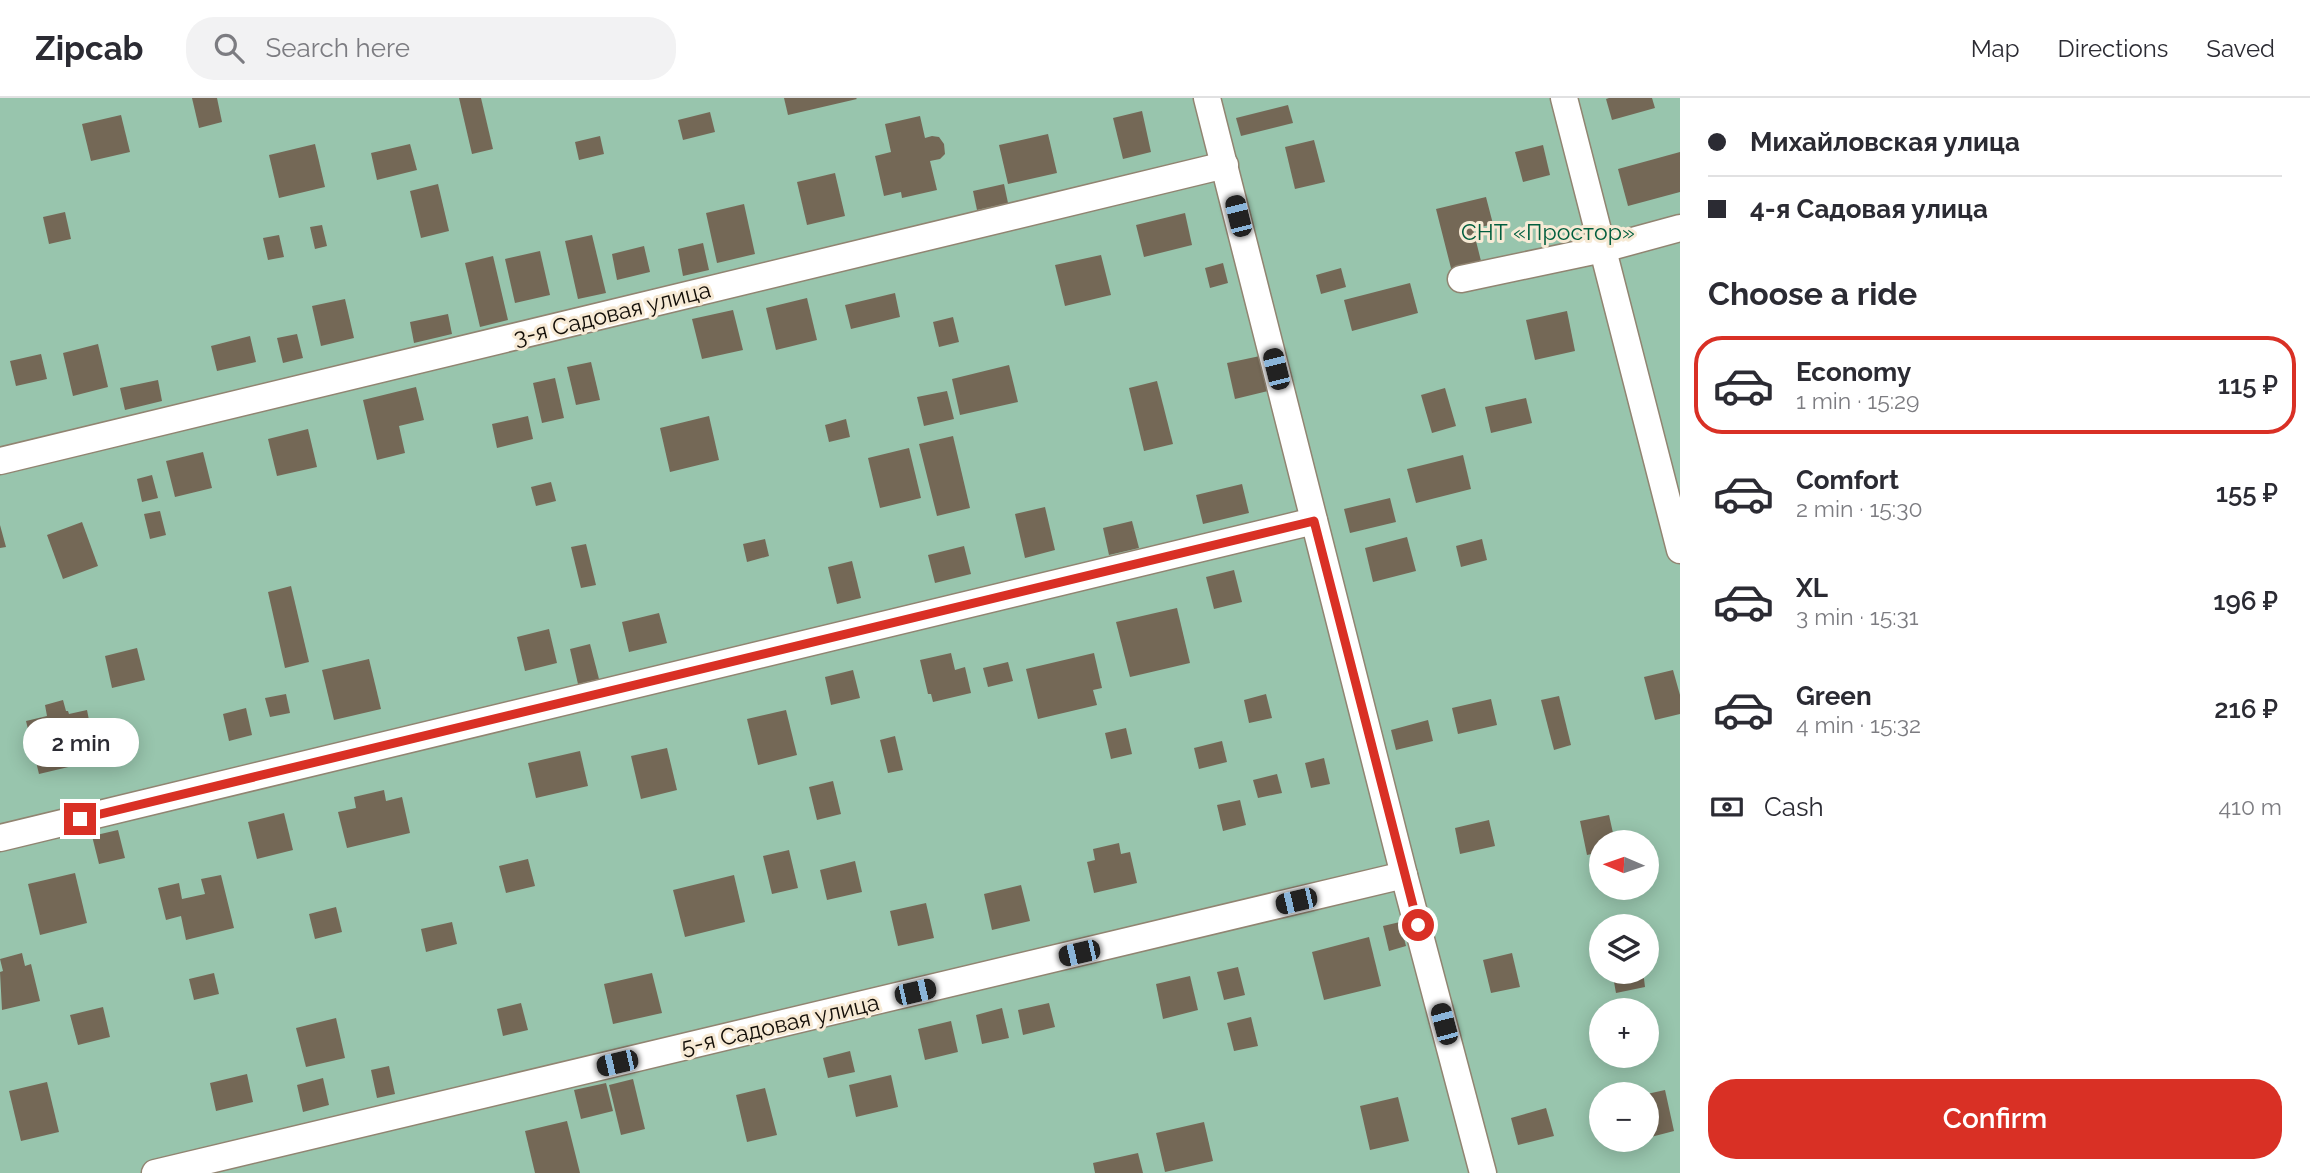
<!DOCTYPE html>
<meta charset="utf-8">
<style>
:root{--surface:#fff;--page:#f2f2f3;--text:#2b2b33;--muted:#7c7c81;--line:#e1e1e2;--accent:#d93025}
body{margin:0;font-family:Raleway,sans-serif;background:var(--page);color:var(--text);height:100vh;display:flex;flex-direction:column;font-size:26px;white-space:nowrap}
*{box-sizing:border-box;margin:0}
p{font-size:23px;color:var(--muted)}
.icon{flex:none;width:38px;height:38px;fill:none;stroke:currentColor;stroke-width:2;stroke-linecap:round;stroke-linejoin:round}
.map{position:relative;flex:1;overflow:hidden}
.side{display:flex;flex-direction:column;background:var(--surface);width:630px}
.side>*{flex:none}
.top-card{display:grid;align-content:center;height:154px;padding:0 28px;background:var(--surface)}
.needle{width:46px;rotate:272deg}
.controls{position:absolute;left:1589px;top:732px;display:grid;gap:14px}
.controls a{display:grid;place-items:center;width:70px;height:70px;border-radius:50%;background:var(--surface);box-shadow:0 4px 18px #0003;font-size:35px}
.end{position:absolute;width:32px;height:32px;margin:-16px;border:9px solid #d93025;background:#fff;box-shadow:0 0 0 4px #fff}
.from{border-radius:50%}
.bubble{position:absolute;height:49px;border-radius:24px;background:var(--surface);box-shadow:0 4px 18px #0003;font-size:23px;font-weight:600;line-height:49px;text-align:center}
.car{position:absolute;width:21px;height:42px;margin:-21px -10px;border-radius:9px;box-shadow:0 0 5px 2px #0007;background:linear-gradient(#222 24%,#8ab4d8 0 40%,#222 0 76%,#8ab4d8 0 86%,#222 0)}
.top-card b{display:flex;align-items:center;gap:24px;height:66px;font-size:26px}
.top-card b+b{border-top:2px solid var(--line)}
.top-card i{width:18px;height:18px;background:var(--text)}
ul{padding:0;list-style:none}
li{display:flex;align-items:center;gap:21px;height:98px;margin:0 14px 10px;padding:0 14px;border:4px solid transparent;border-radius:28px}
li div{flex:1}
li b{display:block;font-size:26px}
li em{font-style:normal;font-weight:600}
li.selected{border-color:var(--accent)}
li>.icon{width:63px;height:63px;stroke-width:1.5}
h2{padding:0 28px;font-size:32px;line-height:84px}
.pay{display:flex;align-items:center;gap:18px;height:77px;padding:0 28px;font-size:26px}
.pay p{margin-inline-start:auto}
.button{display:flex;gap:14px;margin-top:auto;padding:14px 28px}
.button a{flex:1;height:80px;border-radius:28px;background:var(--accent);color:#fff;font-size:28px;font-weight:600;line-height:80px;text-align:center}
header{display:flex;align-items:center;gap:42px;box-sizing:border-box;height:98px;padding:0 35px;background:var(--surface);border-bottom:2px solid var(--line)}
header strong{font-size:33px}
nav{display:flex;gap:38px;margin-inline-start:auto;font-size:24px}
.search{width:490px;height:63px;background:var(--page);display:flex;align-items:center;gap:18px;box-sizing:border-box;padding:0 24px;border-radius:28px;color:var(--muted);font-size:26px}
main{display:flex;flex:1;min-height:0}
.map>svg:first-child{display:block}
.green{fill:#98c5ad;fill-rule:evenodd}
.building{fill:#746856}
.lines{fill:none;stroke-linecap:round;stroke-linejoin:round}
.minor-casing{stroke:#918471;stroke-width:29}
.minor{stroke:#fff;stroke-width:26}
.route{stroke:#d93025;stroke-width:9}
.labels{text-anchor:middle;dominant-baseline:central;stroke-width:6;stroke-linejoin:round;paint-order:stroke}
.park-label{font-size:23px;fill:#005e3e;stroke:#f7ead5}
.street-label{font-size:23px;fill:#120d07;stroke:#f7ead5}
</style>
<header>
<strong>Zipcab</strong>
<div class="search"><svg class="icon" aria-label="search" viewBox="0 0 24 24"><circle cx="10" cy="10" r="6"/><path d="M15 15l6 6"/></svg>Search here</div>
<nav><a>Map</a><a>Directions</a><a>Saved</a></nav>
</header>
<main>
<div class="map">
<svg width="1680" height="1075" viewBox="0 0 1680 1075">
<rect width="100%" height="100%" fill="#f7ead5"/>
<path class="green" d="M0 0H1680V1075H0ZM1601 744H1647V789H1601ZM1601 828H1647V873H1601ZM1601 912H1647V957H1601ZM1601 996H1647V1041H1601Z"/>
<g class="building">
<path d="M192 0H217L222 24 199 30Z"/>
<path d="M459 0H481L493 51 472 56Z"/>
<path d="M784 0H856L857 1 788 17Z"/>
<path d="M1609 0H1652L1655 10 1612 22 1606 1Z"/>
<path d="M1288 7 1293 25 1241 38 1236 20Z"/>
<path d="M1142 13 1151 54 1123 61 1113 20Z"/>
<path d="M710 14 715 34 683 42 678 22Z"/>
<path d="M121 17 130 54 91 63 82 26Z"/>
<path d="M920 18 925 40 932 38 939 39 944 46 945 56 940 61 930 63 937 92 902 100 901 94 884 98 875 58 891 54 885 26Z"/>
<path d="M1048 36 1057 75 1008 86 999 47Z"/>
<path d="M600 38 604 56 579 62 575 44Z"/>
<path d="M1314 42 1325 84 1295 91 1285 49Z"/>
<path d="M315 46 325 89 279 100 269 57Z"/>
<path d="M410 46 417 72 377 82 371 55Z"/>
<path d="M1543 47 1550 77 1523 84 1515 54Z"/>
<path d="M1680 54V94L1628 108 1618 71Z"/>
<path d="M835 75 845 118 807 127 797 84Z"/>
<path d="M438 86 449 133 421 140 410 93Z"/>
<path d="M1004 86 1008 105 977 112 973 93Z"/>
<path d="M1486 99 1493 126 1473 131 1483 171 1453 178 1436 111Z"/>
<path d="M744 106 755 156 717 165 706 115Z"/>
<path d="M65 114 71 141 49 146 43 119Z"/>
<path d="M1185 115 1192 147 1144 159 1136 127Z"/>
<path d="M322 127 327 148 315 151 310 129Z"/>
<path d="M279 137 284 159 268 162 263 140Z"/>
<path d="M592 137 606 195 578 201 565 143Z"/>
<path d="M703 145 709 172 683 178 678 151Z"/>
<path d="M644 148 650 174 617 182 612 156Z"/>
<path d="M540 153 550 197 515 205 505 161Z"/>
<path d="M1101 157 1111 197 1065 208 1055 167Z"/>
<path d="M493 158 508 222 480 229 465 165Z"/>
<path d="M1223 165 1228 185 1210 190 1205 170Z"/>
<path d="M1341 170 1346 189 1321 196 1316 177Z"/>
<path d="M1410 185 1418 215 1352 233 1344 202Z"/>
<path d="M895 195 900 219 851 231 845 207Z"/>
<path d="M807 200 817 242 776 252 766 210Z"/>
<path d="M345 201 354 240 321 248 312 208Z"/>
<path d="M733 212 743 252 702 261 692 221Z"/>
<path d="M1567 213 1575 253 1535 262 1526 222Z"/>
<path d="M448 216 452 236 414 245 410 224Z"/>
<path d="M953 219 959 244 939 249 933 224Z"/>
<path d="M297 236 303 260 283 265 277 240Z"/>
<path d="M250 238 256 264 217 273 211 248Z"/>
<path d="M98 246 108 289 73 298 63 255Z"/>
<path d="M41 256 47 281 16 288 10 263Z"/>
<path d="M1260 258 1268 293 1235 301 1227 265Z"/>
<path d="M591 264 600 302 576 307 567 269Z"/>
<path d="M1009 267 1018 304 960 317 952 281Z"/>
<path d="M555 280 564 320 542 325 533 285Z"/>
<path d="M158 282 162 303 125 312 120 290Z"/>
<path d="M1157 283 1173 346 1144 353 1129 290Z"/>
<path d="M416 289 424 322 399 328 405 355 377 362 363 302Z"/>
<path d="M1445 290 1456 328 1432 335 1421 297Z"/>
<path d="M947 293 954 321 924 328 917 299Z"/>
<path d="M1526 300 1532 325 1491 335 1485 309Z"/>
<path d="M528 318 533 341 497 350 492 326Z"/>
<path d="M709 318 719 362 670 374 660 330Z"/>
<path d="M846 321 850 339 829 344 825 327Z"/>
<path d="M308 331 317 369 277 378 268 341Z"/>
<path d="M953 338 970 410 937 418 919 346Z"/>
<path d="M909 350 921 400 880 410 868 360Z"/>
<path d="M203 354 212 390 175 399 166 363Z"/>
<path d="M1463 357 1471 391 1416 405 1407 371Z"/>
<path d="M152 377 158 400 142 404 137 381Z"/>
<path d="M551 384 556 403 536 408 531 389Z"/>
<path d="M1242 386 1249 415 1203 426 1196 397Z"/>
<path d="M1390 400 1396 424 1350 435 1344 411Z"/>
<path d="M1045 409 1055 452 1025 460 1015 416Z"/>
<path d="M160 413 166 437 150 441 144 416Z"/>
<path d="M1132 423 1139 450 1109 457 1103 430Z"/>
<path d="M82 424 98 468 63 481 47 437Z"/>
<path d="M0 427 6 449 0 450Z"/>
<path d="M1407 439 1416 473 1373 484 1365 450Z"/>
<path d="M765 441 769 458 747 464 743 446Z"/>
<path d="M1482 441 1487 462 1461 469 1456 448Z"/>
<path d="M586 446 596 487 581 490 571 449Z"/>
<path d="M964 448 971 476 935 485 928 457Z"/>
<path d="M852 463 861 500 837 506 828 469Z"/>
<path d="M1234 472 1242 504 1214 511 1206 479Z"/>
<path d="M291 488 309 564 285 570 268 494Z"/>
<path d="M1177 510 1190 565 1130 579 1116 524Z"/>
<path d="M659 515 667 545 629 554 622 524Z"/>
<path d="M549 531 557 565 525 573 517 539Z"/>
<path d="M590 546 599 581 578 586 570 551Z"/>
<path d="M137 550 145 582 112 590 105 558Z"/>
<path d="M951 555 955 572 965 569 971 595 933 604 931 596H928L920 562Z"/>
<path d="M1094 555 1102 590 1093 592 1097 607 1038 621 1026 571Z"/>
<path d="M369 561 381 611 334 622 322 572Z"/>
<path d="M1008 564 1013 583 988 589 983 570Z"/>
<path d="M853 572 860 600 831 607 825 579Z"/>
<path d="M1673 572 1680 597V616L1655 622 1644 579Z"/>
<path d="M286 596 290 615 270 619 265 600Z"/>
<path d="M1266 596 1272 620 1249 625 1244 602Z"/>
<path d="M1559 598 1571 647 1554 652 1541 602Z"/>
<path d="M1491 601 1497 627 1458 636 1452 610Z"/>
<path d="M63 602 66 613H68L69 616 87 612 92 637 75 642 81 666 39 676 26 623 47 618 45 607Z"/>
<path d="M246 610 252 637 229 643 223 616Z"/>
<path d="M786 612 797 657 758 667 747 621Z"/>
<path d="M1428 622 1433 643 1396 652 1391 632Z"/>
<path d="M1126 630 1132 656 1111 661 1105 635Z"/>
<path d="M895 638 903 672 888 675 880 642Z"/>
<path d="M1222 643 1227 664 1199 671 1194 650Z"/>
<path d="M667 650 677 692 641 701 631 658Z"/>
<path d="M580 653 588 688 536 700 528 665Z"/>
<path d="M1324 660 1330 686 1311 690 1305 665Z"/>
<path d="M1277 676 1282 695 1258 700 1253 682Z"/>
<path d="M833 683 841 716 817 722 809 689Z"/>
<path d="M384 692 386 703 402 699 410 735 347 750 338 714 356 710 354 699Z"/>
<path d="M1240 702 1246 727 1223 733 1217 707Z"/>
<path d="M284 715 293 752 257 761 248 724Z"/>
<path d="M1609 717 1615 744H1601V754L1587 757 1580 723Z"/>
<path d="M1489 722 1495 748 1460 756 1455 730Z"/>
<path d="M118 732 125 760 99 766 92 738Z"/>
<path d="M1119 745 1121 756 1130 754 1137 785 1094 795 1087 764 1095 762 1093 751Z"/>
<path d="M789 752 798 790 772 796 763 758Z"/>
<path d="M528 761 535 788 506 795 499 768Z"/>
<path d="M855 763 862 794 827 802 820 772Z"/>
<path d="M75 775 87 825 40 837 28 786Z"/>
<path d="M221 777 234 830 186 842 181 818 166 822 158 790 179 785 182 801 205 796 201 781Z"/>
<path d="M734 777 745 824 685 839 673 792Z"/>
<path d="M1021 787 1030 823 992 832 984 796Z"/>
<path d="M926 805 934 840 898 848 890 813Z"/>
<path d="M336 809 342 834 315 841 309 816Z"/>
<path d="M452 824 457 846 426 854 421 831Z"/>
<path d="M1400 824 1406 848 1389 853 1383 828Z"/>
<path d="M1369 839 1381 888 1324 902 1312 854Z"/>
<path d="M22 855 25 868 31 866 40 903 2 912 0 874 3 873 0 861Z"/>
<path d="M1512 855 1520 889 1491 895 1483 862Z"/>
<path d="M1238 869 1245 897 1224 902 1217 874Z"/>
<path d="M1612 873H1643L1645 889 1616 895Z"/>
<path d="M214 875 219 896 194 902 189 881Z"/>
<path d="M652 875 662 915 613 926 604 886Z"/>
<path d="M1190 878 1198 912 1163 921 1156 886Z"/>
<path d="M521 905 528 932 503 938 497 911Z"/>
<path d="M1049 905 1055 929 1023 937 1018 912Z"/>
<path d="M103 909 110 939 78 947 70 917Z"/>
<path d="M1002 910 1009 940 982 946 976 917Z"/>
<path d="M1251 919 1258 948 1234 953 1227 925Z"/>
<path d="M336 920 345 960 306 969 296 930Z"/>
<path d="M951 923 958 954 925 962 918 931Z"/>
<path d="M850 953 855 974 828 980 823 960Z"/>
<path d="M389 968 395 996 377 1000 371 972Z"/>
<path d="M247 976 253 1004 216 1013 210 985Z"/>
<path d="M891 977 898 1009 856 1019 849 987Z"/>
<path d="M323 980 329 1007 303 1014 297 987Z"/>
<path d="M633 981 645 1031 621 1037 609 987Z"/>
<path d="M47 984 59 1034 21 1043 9 993Z"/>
<path d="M606 985 613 1013 581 1021 574 992Z"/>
<path d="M765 990 777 1037 747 1044 736 997Z"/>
<path d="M1665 992 1674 1033 1647 1040V996Z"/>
<path d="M1398 999 1409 1043 1370 1052 1360 1008Z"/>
<path d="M1546 1010 1554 1038 1518 1047 1511 1020Z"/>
<path d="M567 1023 580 1075H535L525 1033Z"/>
<path d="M1204 1024 1213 1063 1165 1074 1156 1035Z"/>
<path d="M1138 1055 1143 1075H1095L1093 1065Z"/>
</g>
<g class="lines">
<g class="minor-casing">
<g id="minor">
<path d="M1207 0 1404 777 1483 1075"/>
<path d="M1564 0 1680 452"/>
<path d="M1461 181 1603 151 1680 130"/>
<path d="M0 363 1225 67"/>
<path d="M0 740 1314 423"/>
<path d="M155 1075 1404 777"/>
</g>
</g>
<use href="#minor" class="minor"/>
</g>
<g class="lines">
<path class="route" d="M80 721 1314 423 1418 827"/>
</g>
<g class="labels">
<g class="park-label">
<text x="1548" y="133">СНТ «Простор»</text>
</g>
<g class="street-label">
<text transform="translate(612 215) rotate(-14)">3-я Садовая улица</text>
<text transform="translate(780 926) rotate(-13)">5-я Садовая улица</text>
</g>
</g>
</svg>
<div class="controls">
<a><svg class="needle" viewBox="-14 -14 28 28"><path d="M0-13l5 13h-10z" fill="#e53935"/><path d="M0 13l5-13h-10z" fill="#7c7c81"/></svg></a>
<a><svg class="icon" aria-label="layers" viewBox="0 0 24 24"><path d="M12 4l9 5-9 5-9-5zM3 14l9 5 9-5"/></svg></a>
<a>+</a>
<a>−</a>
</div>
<i class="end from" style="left:1418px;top:827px"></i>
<i class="end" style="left:80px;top:721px"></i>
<div class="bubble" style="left:23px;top:620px;width:116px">2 min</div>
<i class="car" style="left:1238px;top:118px;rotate:346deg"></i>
<i class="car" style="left:1276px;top:271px;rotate:346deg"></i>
<i class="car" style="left:1296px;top:803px;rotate:257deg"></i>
<i class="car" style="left:1079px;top:855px;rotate:257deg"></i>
<i class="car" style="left:915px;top:894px;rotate:77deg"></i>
<i class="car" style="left:1444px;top:926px;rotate:345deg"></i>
<i class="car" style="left:617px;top:965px;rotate:257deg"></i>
</div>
<section class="side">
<div class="top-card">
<b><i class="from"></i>Михайловская улица</b>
<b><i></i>4-я Садовая улица</b>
</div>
<h2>Choose a ride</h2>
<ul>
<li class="selected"><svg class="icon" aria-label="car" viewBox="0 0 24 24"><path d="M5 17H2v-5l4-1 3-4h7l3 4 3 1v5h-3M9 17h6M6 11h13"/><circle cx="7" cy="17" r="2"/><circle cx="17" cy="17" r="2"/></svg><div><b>Economy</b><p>1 min · 15:29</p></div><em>115 ₽</em></li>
<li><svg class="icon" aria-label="car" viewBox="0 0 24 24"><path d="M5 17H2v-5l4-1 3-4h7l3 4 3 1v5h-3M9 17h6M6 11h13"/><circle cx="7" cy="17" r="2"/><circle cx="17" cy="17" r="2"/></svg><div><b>Comfort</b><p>2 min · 15:30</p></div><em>155 ₽</em></li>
<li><svg class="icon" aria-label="car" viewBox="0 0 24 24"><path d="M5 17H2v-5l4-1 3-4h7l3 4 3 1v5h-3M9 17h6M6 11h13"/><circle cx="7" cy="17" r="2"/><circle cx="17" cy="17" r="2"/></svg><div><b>XL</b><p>3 min · 15:31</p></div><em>196 ₽</em></li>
<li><svg class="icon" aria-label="car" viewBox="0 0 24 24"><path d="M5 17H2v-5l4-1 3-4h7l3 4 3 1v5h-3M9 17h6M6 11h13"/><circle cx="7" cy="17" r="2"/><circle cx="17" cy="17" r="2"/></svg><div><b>Green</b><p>4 min · 15:32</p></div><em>216 ₽</em></li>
</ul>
<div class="pay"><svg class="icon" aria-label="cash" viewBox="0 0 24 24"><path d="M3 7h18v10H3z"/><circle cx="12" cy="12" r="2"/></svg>Cash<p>410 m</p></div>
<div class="button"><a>Confirm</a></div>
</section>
</main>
